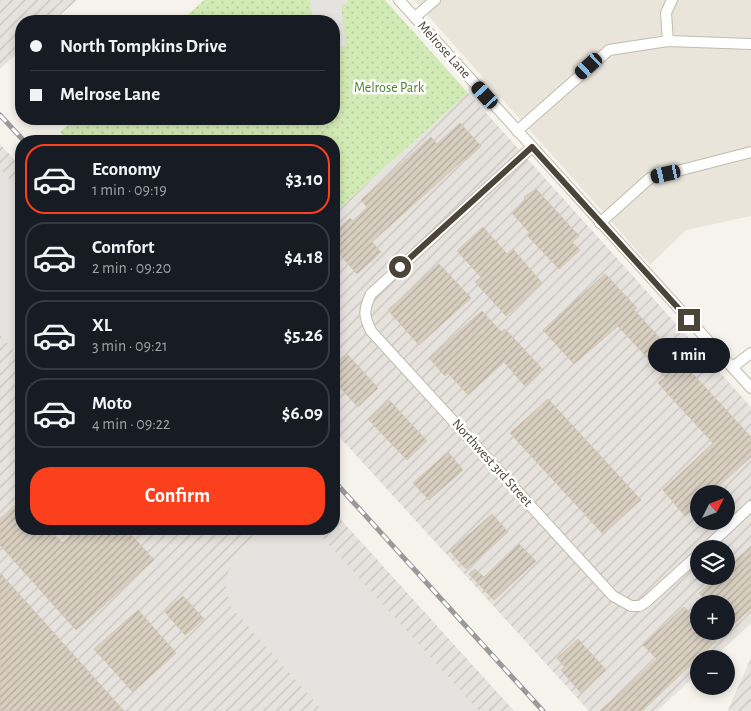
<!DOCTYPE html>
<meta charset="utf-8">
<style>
:root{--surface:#171b24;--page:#20242c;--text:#f1f3f6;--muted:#9ea1a6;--line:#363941;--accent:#fc3f1d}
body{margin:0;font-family:"Alegreya Sans",sans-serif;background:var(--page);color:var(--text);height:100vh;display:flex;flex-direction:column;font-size:19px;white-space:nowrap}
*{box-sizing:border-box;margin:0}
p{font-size:16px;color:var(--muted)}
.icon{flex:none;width:28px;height:28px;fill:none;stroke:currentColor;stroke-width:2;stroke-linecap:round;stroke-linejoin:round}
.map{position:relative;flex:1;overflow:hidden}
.side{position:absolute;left:15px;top:135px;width:325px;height:400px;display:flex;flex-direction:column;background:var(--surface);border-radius:20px;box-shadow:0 2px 8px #0003}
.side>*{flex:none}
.hud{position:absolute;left:15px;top:15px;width:325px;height:110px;border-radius:20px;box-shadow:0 2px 8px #0003;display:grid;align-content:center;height:110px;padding:0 15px;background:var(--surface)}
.needle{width:32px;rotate:48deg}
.controls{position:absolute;left:690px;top:485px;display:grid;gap:10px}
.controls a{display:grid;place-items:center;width:45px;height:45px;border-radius:50%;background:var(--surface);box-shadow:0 2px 8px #0003;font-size:25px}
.end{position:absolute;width:22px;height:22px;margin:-11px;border:6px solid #4b4439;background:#fff;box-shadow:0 0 0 2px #fff}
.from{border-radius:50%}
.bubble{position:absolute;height:35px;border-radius:18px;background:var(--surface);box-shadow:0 2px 8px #0003;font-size:16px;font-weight:700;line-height:35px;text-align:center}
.car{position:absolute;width:15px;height:30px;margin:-15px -8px;border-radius:6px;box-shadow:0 0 4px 1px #0007;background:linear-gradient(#222 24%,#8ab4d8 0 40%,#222 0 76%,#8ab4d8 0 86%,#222 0)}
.hud b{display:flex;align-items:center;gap:18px;height:48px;font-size:19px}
.hud b+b{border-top:1px solid var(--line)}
.hud i{width:12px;height:12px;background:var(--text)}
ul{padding:9px 0 0;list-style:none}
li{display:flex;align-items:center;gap:15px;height:70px;margin:0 10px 8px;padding:0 5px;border:2px solid var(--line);border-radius:20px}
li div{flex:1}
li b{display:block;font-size:19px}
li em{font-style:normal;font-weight:700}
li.current{border-color:var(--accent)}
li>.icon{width:45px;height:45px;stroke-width:1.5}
.button{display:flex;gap:10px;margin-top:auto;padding:10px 15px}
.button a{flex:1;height:58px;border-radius:20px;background:var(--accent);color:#fff;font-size:20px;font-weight:700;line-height:58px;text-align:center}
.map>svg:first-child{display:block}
.residential{fill:#eae5da}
.industrial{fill:url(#industrial-furrows);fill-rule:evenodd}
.park{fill:url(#park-dots)}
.parking{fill:#e5e3e0}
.building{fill:url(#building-hatch);stroke:#d3c7b4}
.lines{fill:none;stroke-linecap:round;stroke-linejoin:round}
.minor-casing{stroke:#c2bbae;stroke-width:12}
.minor{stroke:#fff;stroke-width:10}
.rail-casing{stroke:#9a9a9a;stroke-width:5}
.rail{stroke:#fff;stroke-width:3;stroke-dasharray:9;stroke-linecap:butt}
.route{stroke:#4b4439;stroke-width:6}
.labels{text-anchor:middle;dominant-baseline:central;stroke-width:5;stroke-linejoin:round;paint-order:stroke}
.street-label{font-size:14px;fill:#4b4439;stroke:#fff}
.park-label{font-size:14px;fill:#4a7f2a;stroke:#fff}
</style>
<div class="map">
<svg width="751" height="711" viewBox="0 0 751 711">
<defs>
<pattern id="industrial-furrows" width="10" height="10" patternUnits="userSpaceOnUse" patternTransform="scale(1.25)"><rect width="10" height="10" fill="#e6e2dd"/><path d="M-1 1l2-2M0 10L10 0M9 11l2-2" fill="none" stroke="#c7c3be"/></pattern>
<pattern id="park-dots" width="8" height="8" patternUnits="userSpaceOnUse" patternTransform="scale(1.25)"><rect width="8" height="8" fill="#d2eab5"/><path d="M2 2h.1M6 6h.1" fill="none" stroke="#b6ca9c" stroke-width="1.8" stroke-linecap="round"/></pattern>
<pattern id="building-hatch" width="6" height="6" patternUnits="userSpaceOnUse" patternTransform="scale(1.25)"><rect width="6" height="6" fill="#d8cfc1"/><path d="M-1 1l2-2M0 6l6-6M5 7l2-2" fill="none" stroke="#b1aa9e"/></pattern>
</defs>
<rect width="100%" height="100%" fill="#f6f3ec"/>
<path class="residential" d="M414 0H751V216L686 230 650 265Z"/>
<g class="industrial">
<path d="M0 0H77L53 21H21V50L0 69Z"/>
<path d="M468 93 751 407V623L713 659H699V672L657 711H589L334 431V213ZM699 494H726V521H699ZM699 549H726V576H699ZM699 604H726V631H699Z"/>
<path d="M0 144 21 167V529H334V512L514 711H0Z"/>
<path d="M751 658V711H728L731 703Z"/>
</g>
<path class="park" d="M204 0H385L468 93 334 213V141H69L60 132 75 119H334V21H181Z"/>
<g class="parking">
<path d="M310 0H348V4L341 5 346 46 337 48 340 68 334 69V21H313Z"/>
<path d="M0 168 21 192V359L0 335Z"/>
<path d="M269 529H315L479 711H323L230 606 224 579 238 555Z"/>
</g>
<g class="building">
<path d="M460 123 481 146 466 160 465 158 372 242 381 252 357 274 334 248V233L350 218 353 221 368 208 361 200 431 137 437 144Z"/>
<path d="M536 189 579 236 572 242 580 250 559 269 527 235 530 233 512 213 523 203 525 199 524 197Z"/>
<path d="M483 227 507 254 513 249 542 283 506 316 475 282 481 277 457 251Z"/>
<path d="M439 264 471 298 419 345 388 310Z"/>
<path d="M605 274 637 308 634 310 751 437V457L710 494H699V504L685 516 663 490 713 443 658 383 665 377 618 326 574 364 543 330Z"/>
<path d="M482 311 501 332 505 329 543 370 525 386 504 362 468 395 448 373 445 376 429 358Z"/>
<path d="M347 354 378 388 358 407 334 381V366Z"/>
<path d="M548 399 641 500 603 534 510 433Z"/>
<path d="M389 400 427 441 407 460 368 419Z"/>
<path d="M448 452 463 470 429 500 413 483Z"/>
<path d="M21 500V529H49L62 543 78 529H126L154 560 76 630 0 545V519Z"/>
<path d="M492 514 508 532 466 569 450 551Z"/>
<path d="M519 544 536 561 494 600 469 574 475 569 484 577Z"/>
<path d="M751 546V608L731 627 726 623V604H709L699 593 718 576H726V569Z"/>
<path d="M0 573 124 711H0Z"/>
<path d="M183 596 204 619 185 635 165 612Z"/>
<path d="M684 607 699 622V631H707L716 641 642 711H600L657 659 643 645Z"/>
<path d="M138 610 176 653 133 692 94 649Z"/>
<path d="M578 639 606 670 581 693 561 670 565 667 557 658Z"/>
</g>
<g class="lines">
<g class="minor-casing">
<g id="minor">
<path d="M399 0 751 388"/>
<path d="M415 17 435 0"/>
<path d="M668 41 666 13 672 0"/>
<path d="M517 131 609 50 668 41 751 44"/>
<path d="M532 147 371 294C364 309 363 315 371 331L613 596 631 606H640L646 602 699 554"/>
<path d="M600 223 650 178 751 152"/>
<path d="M733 367 751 353"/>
<path d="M705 549 751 506"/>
</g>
</g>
<use href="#minor" class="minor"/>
<g class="rail-casing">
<g id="rail">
<path d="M0 115 24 141"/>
<path d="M334 481 543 711"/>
</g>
</g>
<use href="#rail" class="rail"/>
</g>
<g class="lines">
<path class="route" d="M400 267 532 147 689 320"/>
</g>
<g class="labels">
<g class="street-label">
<text transform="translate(444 50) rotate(48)">Melrose Lane</text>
<text transform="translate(492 463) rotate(48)">Northwest 3rd Street</text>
</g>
<g class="park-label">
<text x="389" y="88">Melrose Park</text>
</g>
</g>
</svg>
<div class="controls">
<a><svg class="needle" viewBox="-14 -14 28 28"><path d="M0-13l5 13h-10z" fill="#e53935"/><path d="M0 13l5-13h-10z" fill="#9ea1a6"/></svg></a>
<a><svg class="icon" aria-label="layers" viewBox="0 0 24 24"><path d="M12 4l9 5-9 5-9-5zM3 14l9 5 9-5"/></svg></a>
<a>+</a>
<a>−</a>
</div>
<i class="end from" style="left:400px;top:267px"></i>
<i class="end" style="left:689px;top:320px"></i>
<div class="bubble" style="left:648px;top:338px;width:82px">1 min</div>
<i class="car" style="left:589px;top:66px;rotate:228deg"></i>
<i class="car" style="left:485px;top:95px;rotate:318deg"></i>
<i class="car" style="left:666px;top:174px;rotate:257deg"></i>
<div class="hud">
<b><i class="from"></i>North Tompkins Drive</b>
<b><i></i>Melrose Lane</b>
</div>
<section class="side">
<ul>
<li class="current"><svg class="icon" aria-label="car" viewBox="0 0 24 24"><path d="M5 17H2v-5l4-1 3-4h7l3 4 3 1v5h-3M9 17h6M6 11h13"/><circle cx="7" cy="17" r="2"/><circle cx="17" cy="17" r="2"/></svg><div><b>Economy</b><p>1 min · 09:19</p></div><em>$3.10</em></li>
<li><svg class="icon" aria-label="car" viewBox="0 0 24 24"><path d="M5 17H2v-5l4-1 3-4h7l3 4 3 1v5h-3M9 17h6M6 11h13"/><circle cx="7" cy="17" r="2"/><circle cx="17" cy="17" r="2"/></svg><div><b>Comfort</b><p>2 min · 09:20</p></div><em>$4.18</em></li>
<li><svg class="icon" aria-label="car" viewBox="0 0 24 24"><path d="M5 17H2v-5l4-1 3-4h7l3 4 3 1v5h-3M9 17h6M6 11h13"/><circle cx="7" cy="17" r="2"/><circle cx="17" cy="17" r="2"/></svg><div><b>XL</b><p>3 min · 09:21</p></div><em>$5.26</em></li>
<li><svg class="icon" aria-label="car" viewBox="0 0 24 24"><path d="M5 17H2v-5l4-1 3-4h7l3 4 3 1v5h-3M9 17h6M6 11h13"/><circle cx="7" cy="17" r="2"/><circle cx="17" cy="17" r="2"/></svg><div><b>Moto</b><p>4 min · 09:22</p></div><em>$6.09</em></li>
</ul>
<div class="button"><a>Confirm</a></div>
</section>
</div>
